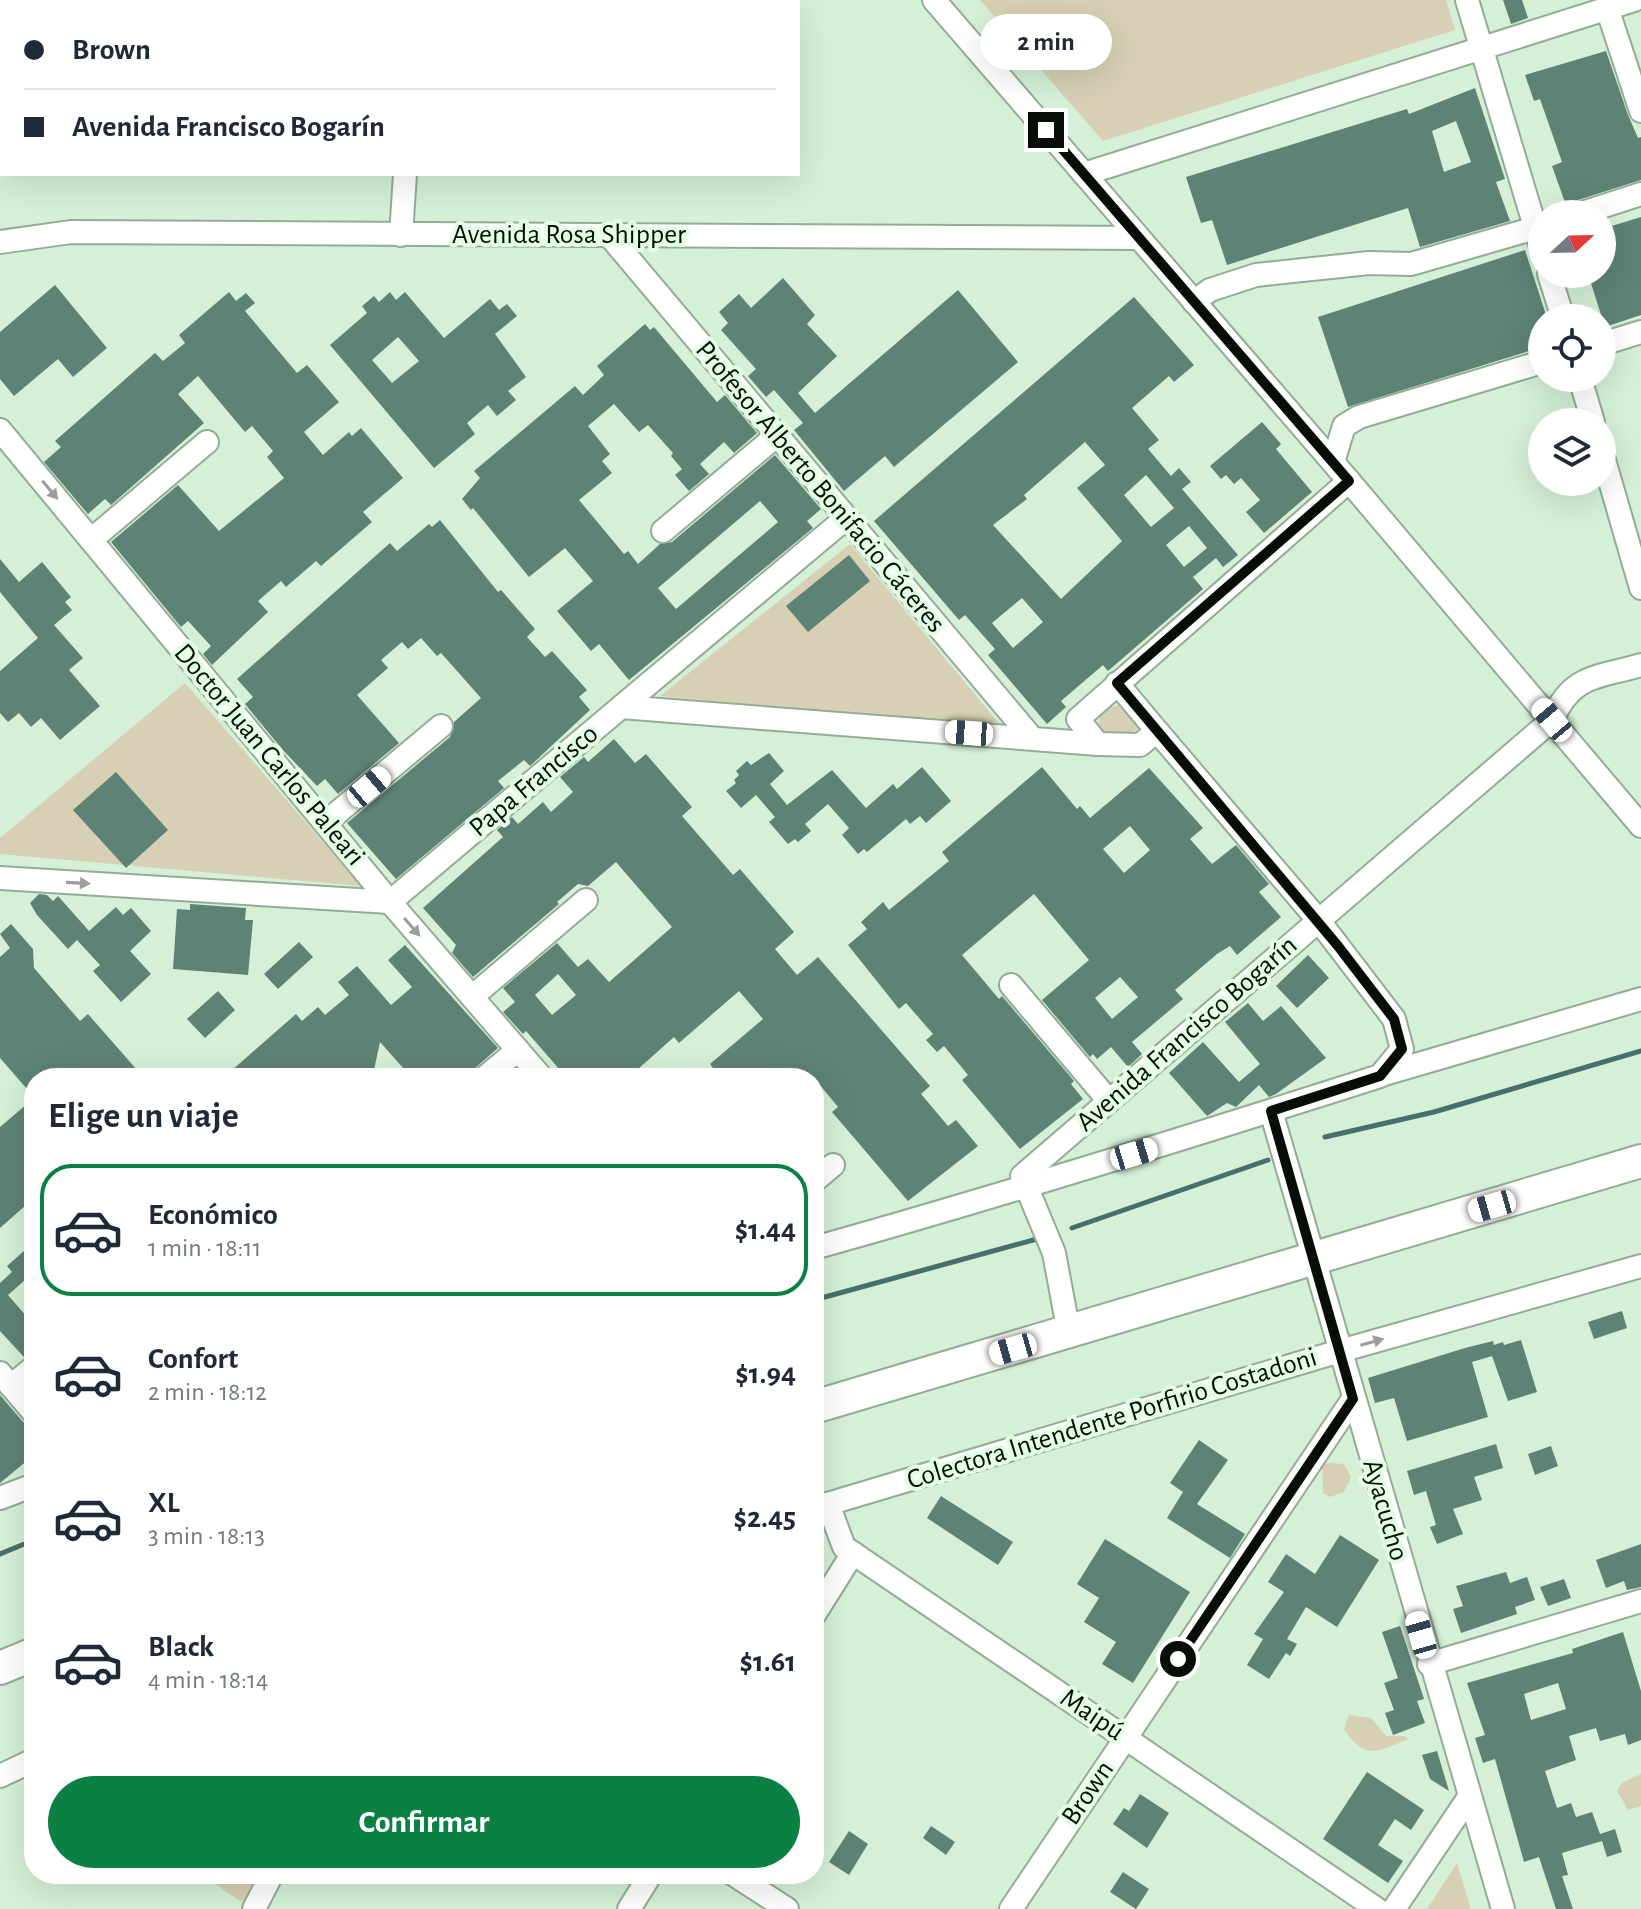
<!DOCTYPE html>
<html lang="es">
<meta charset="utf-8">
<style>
:root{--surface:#fff;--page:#f2f2f3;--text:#1f2937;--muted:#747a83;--line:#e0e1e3;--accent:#0b8043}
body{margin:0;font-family:"Alegreya Sans",sans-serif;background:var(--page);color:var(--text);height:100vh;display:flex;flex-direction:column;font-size:30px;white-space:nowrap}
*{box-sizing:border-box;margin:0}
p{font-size:26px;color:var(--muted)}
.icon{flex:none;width:44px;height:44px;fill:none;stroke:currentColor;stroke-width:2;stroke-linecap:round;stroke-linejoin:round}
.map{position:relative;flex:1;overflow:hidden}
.sheet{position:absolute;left:24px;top:1068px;width:800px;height:816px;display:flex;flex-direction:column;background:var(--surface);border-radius:32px;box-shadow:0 8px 32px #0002}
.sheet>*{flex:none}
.hud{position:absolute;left:0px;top:0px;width:800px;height:176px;box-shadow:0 8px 32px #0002;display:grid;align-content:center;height:176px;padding:0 24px;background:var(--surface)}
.needle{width:52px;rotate:68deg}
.controls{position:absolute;left:1528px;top:200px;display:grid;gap:16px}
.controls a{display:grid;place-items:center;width:88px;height:88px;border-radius:50%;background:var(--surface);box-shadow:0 8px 32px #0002;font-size:40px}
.end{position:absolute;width:36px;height:36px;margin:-18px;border:10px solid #060e06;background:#fff;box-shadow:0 0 0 4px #fff}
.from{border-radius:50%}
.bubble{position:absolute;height:56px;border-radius:28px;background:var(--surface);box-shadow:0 8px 32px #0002;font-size:26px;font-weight:700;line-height:56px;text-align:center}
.car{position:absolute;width:24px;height:48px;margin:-24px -12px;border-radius:10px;box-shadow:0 0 6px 2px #0007;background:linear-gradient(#fff 24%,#345 0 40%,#fff 0 76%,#345 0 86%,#fff 0)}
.hud b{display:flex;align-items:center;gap:28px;height:76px;font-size:30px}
.hud b+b{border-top:2px solid var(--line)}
.hud i{width:20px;height:20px;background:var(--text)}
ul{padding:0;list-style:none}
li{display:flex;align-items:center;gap:24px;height:132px;margin:0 16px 12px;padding:0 8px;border:4px solid transparent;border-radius:32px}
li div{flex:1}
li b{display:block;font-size:30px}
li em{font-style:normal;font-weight:700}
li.active{border-color:var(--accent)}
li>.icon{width:72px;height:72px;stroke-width:1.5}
h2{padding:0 24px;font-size:36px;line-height:96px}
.button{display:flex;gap:16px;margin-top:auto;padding:16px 24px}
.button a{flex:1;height:92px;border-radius:48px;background:var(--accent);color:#fff;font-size:32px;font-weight:700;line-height:92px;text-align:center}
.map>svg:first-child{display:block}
.green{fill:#d7d0b4}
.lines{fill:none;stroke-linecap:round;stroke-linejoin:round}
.stream{stroke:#486f6d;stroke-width:5}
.building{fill:#5e8276;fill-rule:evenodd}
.minor-casing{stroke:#93ad95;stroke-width:26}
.highway-casing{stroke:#93ad95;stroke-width:36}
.minor{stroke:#fff;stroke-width:22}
.highway{stroke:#fff;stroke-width:32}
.oneway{fill:#9b9f9b}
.route{stroke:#060e06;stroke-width:10}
.labels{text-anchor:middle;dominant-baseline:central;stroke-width:8;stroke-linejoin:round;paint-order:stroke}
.street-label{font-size:28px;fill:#060e06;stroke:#e2fee4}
</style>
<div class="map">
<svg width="1641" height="1909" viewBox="0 0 1641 1909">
<rect width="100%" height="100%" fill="#d5f0d7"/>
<g class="green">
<path d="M980 0H1446L1455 30 1103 141Z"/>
<path d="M850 544 1002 727 660 696Z"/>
<path d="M185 683 361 886 0 854V838Z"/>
<path d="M1121 704 1136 717 1138 728 1127 737 1103 736 1097 725 1103 710Z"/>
<path d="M1329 1463 1344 1464 1351 1477 1344 1492 1330 1497 1323 1493 1322 1464Z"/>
<path d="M1349 1715 1371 1718 1386 1736H1404L1408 1739C1378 1752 1365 1761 1344 1729Z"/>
<path d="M1641 1774V1806L1628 1810 1617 1790 1622 1783Z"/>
<path d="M1457 1863 1471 1909H1427Z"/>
<path d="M200 1874H252L254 1887 247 1900 240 1901Z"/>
</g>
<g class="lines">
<g class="stream">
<path d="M1325 1137 1434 1112 1641 1051"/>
<path d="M1072 1228 1268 1160"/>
<path d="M814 1300 1037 1239"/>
<path d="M0 1554 34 1540"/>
</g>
</g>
<g class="building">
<path d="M1503 0H1522L1528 18 1511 24Z"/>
<path d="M1606 51 1628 115 1638 138 1641 137V180L1575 201 1567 208 1552 166 1562 162 1540 99 1534 101 1525 75Z"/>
<path d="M1475 88 1505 179 1496 182 1510 221 1420 247 1408 208 1227 265 1212 220 1201 223 1186 177 1407 109 1409 114ZM1456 121 1471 162 1444 172 1432 131Z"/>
<path d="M1641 217V315L1605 327 1588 274H1602V229Z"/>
<path d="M1525 250 1547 318H1542V347L1348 407 1318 317Z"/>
<path d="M783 278 815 315 807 324 837 356 798 393 815 413 958 290 1018 362 894 467 885 456 844 491 794 430 803 423 774 390 766 397 748 376 756 369 721 330 728 323 719 312 739 294 751 308Z"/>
<path d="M55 285 107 348 73 377 58 359 14 396 0 379V332Z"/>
<path d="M229 292 236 301 246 293 255 303 245 311 297 373 307 365 339 402 304 432 323 455 349 432 352 436 361 428 403 478 363 512 372 522 321 566 316 561 286 587 281 581 258 601 268 612 212 665 203 654 211 646 188 621 181 627 111 542 178 485 219 531 284 478 267 457 273 451 252 426 245 432 198 376 178 394 204 423 111 505 105 499 88 514 44 462 61 447 55 441 155 353 163 361 185 343 179 335Z"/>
<path d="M390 292 396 300 405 292 444 338 490 299 499 310 507 304 517 316 495 334 526 377 508 391 516 400 497 416 488 405 467 423 475 434 434 468 330 345 367 313 362 306 374 296 379 302ZM398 337 419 361 392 383 372 360Z"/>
<path d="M1134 297 1194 365 1174 382 1169 376 1132 408 1159 440 1148 449 1171 476 1179 468 1191 482 1182 489 1238 555 1223 567 1216 558 1193 577 1203 589 1108 671 1103 665 1061 701 1066 707 1047 724 988 655 995 649 965 615 959 620 874 521ZM1085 442 1105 465 1077 488 1122 541 1061 599 993 525 1027 499 1024 495ZM1146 475 1174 508 1151 527 1124 495ZM1189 526 1207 548 1184 567 1166 545ZM1022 598 1043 622 1013 648 992 623Z"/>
<path d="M645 324 650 330 654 327 717 402 725 395 757 433 734 453 724 442 700 464 709 474 689 491 675 475 682 469 671 456 673 453 648 425 639 432 614 404 588 426 610 454 602 461 612 473 579 500 624 554 628 551 638 564 660 544 672 542 775 455 821 509 807 521 813 528 629 680 599 644 591 651 557 611 593 581 565 548 529 577 473 508 471 510 462 499 480 478 474 471 575 386 583 395 604 375 597 366ZM760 501 778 522 676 609 658 588Z"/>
<path d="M1262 422 1281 444 1276 449 1312 492 1264 533 1246 512 1260 500 1241 478 1234 484 1226 475 1221 479 1210 466Z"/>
<path d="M440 520 498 592 501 590 535 629 527 637 545 657 552 651 587 690 579 697 590 710 530 766 524 760 498 781 504 788 396 879 347 823 450 737 454 722 481 698 441 653 437 656 421 638 408 649 402 642 381 660 388 668 357 695 399 743 338 794 325 779 317 786 282 749 245 704 253 697 237 679 390 543 397 551 429 524 432 527Z"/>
<path d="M849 555 870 581 808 632 786 606Z"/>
<path d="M0 559 19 582 42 562 71 597 65 602 72 610 54 625 83 658 69 670 100 706 60 740 41 718 31 727 19 713 8 722 0 713V671L38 638 0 592Z"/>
<path d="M614 739 635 763 646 754 692 807 682 816 733 875 740 869 794 932 775 949 797 975 818 957 930 1086 921 1094 948 1126 956 1120 978 1146 908 1201 832 1112 838 1107 814 1078H701L713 1068 710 1064 763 1019 739 991 679 1043 674 1037 628 1078H567L526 1031 523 1034 503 1012 515 1002 503 988 557 943 578 967 588 959 609 982 672 927 616 862 588 886 578 884 557 902 559 904 473 977 452 953 456 945 423 908 503 837 497 830 512 817 518 824 543 802 551 812 573 792 560 777 584 757 588 762ZM558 974 576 995 552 1015 535 995Z"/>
<path d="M769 753 784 771 770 784 787 805 832 770 866 808 893 784 897 789 922 767 951 801 926 823 920 816 910 824 906 819 867 852 864 849 858 854 842 835 849 828 828 804 805 824 811 831 798 842 795 839 788 844 769 822 775 817 756 795 741 808 726 791 736 783 734 780 739 775 736 771 747 761 751 765Z"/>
<path d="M1042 767 1077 809 1080 806 1090 818 1149 768 1203 828 1190 839 1212 864 1236 845 1269 884 1259 892 1281 917 1237 955 1230 946 1217 954 1175 990 1183 999 1132 1042 1142 1054 1128 1067 1111 1047 1097 1059 1093 1054 1090 1057 1042 1000 1089 960 1034 894 962 955 999 999 1002 996 1074 1081 1071 1084 1083 1099 1020 1149 962 1080 968 1075 944 1046 937 1052 926 1040 933 1034 906 1003 899 1009 848 945 867 929 861 922 883 902 889 910 949 861 942 852ZM1130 826 1150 850 1124 873 1103 849ZM1120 977 1138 997 1112 1019 1095 998Z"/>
<path d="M116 772 168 830 126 868 73 810Z"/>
<path d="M39 894 47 895 53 901 58 896 89 931 116 907 123 915 131 908 151 931 130 951 151 974 121 1002 93 971 100 965 77 940 68 949 37 915 30 903Z"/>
<path d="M190 904 246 908 245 920H253L248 975 173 969 177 909 190 910Z"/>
<path d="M11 924 33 949 34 968 80 1021 88 1014 144 1078H34V1097L0 1058V957L10 948 0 934Z"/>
<path d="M299 942 313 957 278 989 264 974Z"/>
<path d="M405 945 498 1048 475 1068 470 1078H412L380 1042 374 1070 366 1078H223L296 1014 302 1021 318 1007 325 1015 349 995 338 982 357 966 391 1005 412 987 388 960Z"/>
<path d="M1308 955 1329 978 1297 1008 1276 986Z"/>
<path d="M218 991 235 1010 205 1038 187 1019Z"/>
<path d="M1248 1003 1263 1021 1281 1006 1326 1058 1276 1094 1269 1097 1259 1085 1236 1107 1227 1103 1207 1116 1169 1073 1203 1042 1239 1082 1260 1064 1225 1022Z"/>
<path d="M34 1098V1198L0 1228V1127Z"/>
<path d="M34 1242V1272L8 1295 34 1325V1353L24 1357 0 1331V1283L12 1272 7 1266Z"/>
<path d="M1622 1311 1627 1328 1594 1339 1588 1322Z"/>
<path d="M1521 1340 1537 1392 1508 1401 1492 1356 1472 1362 1488 1417 1407 1441 1394 1398 1375 1403 1368 1378 1465 1348 1493 1341 1494 1345 1503 1342 1504 1345Z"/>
<path d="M0 1395 23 1422 34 1427V1455L0 1483Z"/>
<path d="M1199 1440 1228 1460 1197 1504 1245 1534 1230 1558 1167 1518 1183 1492 1170 1483Z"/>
<path d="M1496 1444 1503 1468 1474 1477 1482 1500 1453 1509 1463 1534 1437 1544 1430 1527 1436 1525 1426 1491 1414 1495 1407 1471Z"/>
<path d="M1551 1446 1558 1466 1535 1475 1528 1454Z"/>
<path d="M941 1496 1013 1542 998 1565 927 1518Z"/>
<path d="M1340 1535 1379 1560 1337 1627 1306 1607 1287 1639 1297 1644 1290 1656 1286 1653 1269 1679 1247 1665 1263 1639 1254 1634 1284 1592 1268 1582 1286 1554 1315 1574Z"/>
<path d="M1105 1539 1190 1592 1133 1683 1102 1664 1116 1642 1084 1622 1099 1598 1077 1584Z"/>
<path d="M1641 1544V1587L1627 1590 1624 1581 1606 1588 1596 1560Z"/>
<path d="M1506 1572 1510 1583 1527 1577 1535 1600 1515 1607 1517 1614 1461 1633 1453 1609 1463 1606 1456 1586Z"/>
<path d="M1564 1579 1571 1598 1548 1606 1540 1587Z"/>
<path d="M1400 1626 1424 1699 1417 1701 1425 1723 1393 1735 1385 1713 1394 1710 1384 1683 1398 1678 1382 1632Z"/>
<path d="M1623 1632 1641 1691V1740L1628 1745 1625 1734 1600 1741 1596 1728 1569 1736 1576 1760 1545 1771 1557 1808 1571 1803 1576 1817 1592 1812 1600 1834 1615 1829 1622 1852 1607 1857 1602 1841 1562 1853 1568 1875 1562 1876 1573 1909H1556L1539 1857 1524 1862 1495 1759 1483 1763 1475 1738 1485 1735 1467 1683 1573 1653 1572 1649ZM1558 1683 1566 1709 1531 1720 1524 1694Z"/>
<path d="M1437 1751 1449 1791 1430 1779 1422 1755Z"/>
<path d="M1367 1772 1424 1810 1411 1830 1395 1819 1378 1845 1403 1861 1388 1883 1323 1839Z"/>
<path d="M1140 1794 1169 1813 1147 1848 1113 1824 1124 1808 1129 1811Z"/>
<path d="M931 1826 955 1842 946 1855 923 1838Z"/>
<path d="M849 1831 868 1844 849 1875 829 1862Z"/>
<path d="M1123 1872 1149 1889 1136 1909 1110 1892Z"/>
</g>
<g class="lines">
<g class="minor-casing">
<g id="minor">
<path d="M934 0 1349 481 1078 719 1098 744 1140 745 1157 731 1117 683"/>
<path d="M1467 0 1542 250"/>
<path d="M418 2V0"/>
<path d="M1607 8 1641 111"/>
<path d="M1084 174 1634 0"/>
<path d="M1579 214 1641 194"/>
<path d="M608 234 1032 738"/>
<path d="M401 235 405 174"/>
<path d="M0 242 71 232 1139 238"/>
<path d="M1549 274 1563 318"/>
<path d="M1194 302 1210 290 1256 275 1369 263 1411 264 1542 226"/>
<path d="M1602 344 1641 332"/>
<path d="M1580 378 1593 422"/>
<path d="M0 430 390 902 542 1078"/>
<path d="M1602 453 1641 588"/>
<path d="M1333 462 1344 426 1359 417 1542 362"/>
<path d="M1349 481 1641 826"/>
<path d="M663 531 776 436"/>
<path d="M91 540 207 442"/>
<path d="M621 707 845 519"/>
<path d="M325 823 441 726"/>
<path d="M0 878 390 902 621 707 1098 744"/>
<path d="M1011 985 1109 1101"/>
<path d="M473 996 586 900"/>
<path d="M1381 1075 1641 999"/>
<path d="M484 1078 518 1050"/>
<path d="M1271 1111 1503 1909"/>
<path d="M814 1181 833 1165"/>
<path d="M814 1248C1004 1195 1192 1136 1380 1076L1402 1049 1394 1019 1319 921 1157 731"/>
<path d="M1069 1333 1054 1253 1022 1176 1552 720C1572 674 1597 678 1641 665"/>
<path d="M0 1373 34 1413"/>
<path d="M11 1386 34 1367"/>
<path d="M0 1498 34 1485"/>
<path d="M828 1504 844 1547 1377 1909"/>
<path d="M814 1508 1340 1351 1641 1266"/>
<path d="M814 1615 853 1553"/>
<path d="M1429 1664 1641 1601"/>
<path d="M0 1776 34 1760"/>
<path d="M733 1874 787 1909"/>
<path d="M254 1909 272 1874"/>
<path d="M629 1909 651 1874"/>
<path d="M1011 1909 1353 1399"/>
<path d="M1394 1909 1469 1797"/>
</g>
</g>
<g class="highway-casing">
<g id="highway">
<path d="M814 1407 1641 1161"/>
<path d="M0 1668 34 1654"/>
</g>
</g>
<use href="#minor" class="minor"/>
<use href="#highway" class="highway"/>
</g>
<defs><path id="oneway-solid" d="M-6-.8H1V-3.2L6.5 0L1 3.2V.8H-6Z" transform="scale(2)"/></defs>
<g class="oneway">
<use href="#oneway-solid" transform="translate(50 490) rotate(50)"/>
<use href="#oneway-solid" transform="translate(78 883) rotate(3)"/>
<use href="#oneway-solid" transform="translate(412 927) rotate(49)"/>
<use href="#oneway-solid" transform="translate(1372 1342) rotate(-16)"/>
</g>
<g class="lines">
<path class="route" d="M1046 130 1349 481 1117 683 1338 946 1394 1019 1402 1049 1380 1076 1271 1111 1353 1399 1178 1659"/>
</g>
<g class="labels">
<g class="street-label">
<text x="569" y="235">Avenida Rosa Shipper</text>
<text transform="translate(820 487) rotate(50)">Profesor Alberto Bonifacio Cáceres</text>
<text transform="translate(269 755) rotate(50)">Doctor Juan Carlos Paleari</text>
<text transform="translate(534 781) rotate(-40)">Papa Francisco</text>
<text transform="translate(1187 1034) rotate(-41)">Avenida Francisco Bogarín</text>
<text transform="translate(1112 1419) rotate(-17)">Colectora Intendente Porfirio Costadoni</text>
<text transform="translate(1385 1510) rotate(74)">Ayacucho</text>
<text transform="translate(1092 1715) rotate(34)">Maipú</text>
<text transform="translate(1088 1793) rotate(-56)">Brown</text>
</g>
</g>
</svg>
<div class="controls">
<a><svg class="needle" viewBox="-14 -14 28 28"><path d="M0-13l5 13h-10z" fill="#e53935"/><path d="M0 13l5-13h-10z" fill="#747a83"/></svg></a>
<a><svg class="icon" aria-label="locate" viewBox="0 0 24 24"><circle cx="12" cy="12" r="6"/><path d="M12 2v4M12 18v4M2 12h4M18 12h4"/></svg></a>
<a><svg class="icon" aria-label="layers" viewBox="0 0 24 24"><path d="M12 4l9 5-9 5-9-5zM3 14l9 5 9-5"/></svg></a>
</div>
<i class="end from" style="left:1178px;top:1659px"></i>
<i class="end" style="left:1046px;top:130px"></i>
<div class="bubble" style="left:980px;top:14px;width:132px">2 min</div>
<i class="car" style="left:1552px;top:720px;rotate:320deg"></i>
<i class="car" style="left:969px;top:733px;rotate:274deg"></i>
<i class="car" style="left:369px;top:787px;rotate:50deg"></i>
<i class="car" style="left:1134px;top:1154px;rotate:73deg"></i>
<i class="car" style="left:1492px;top:1206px;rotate:254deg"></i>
<i class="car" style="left:1013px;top:1349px;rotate:254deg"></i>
<i class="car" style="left:1421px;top:1635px;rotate:344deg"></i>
<div class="hud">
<b><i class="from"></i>Brown</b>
<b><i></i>Avenida Francisco Bogarín</b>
</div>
<section class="sheet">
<h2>Elige un viaje</h2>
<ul>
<li class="active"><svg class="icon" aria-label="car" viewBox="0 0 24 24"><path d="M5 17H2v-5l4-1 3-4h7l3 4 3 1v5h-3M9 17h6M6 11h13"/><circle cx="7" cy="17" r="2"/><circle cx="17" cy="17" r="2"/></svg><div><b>Económico</b><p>1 min · 18:11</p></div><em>$1.44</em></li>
<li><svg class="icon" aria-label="car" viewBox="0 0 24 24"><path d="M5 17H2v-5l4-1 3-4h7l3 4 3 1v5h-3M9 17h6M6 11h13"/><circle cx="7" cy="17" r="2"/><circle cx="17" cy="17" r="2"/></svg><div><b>Confort</b><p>2 min · 18:12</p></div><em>$1.94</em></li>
<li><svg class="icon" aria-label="car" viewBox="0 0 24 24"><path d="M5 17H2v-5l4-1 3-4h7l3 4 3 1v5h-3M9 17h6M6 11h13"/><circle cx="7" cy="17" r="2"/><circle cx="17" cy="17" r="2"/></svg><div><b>XL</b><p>3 min · 18:13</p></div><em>$2.45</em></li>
<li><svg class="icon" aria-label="car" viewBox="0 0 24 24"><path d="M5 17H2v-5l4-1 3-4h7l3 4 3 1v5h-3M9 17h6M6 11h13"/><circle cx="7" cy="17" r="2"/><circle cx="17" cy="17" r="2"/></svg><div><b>Black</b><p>4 min · 18:14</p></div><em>$1.61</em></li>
</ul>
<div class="button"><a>Confirmar</a></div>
</section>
</div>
